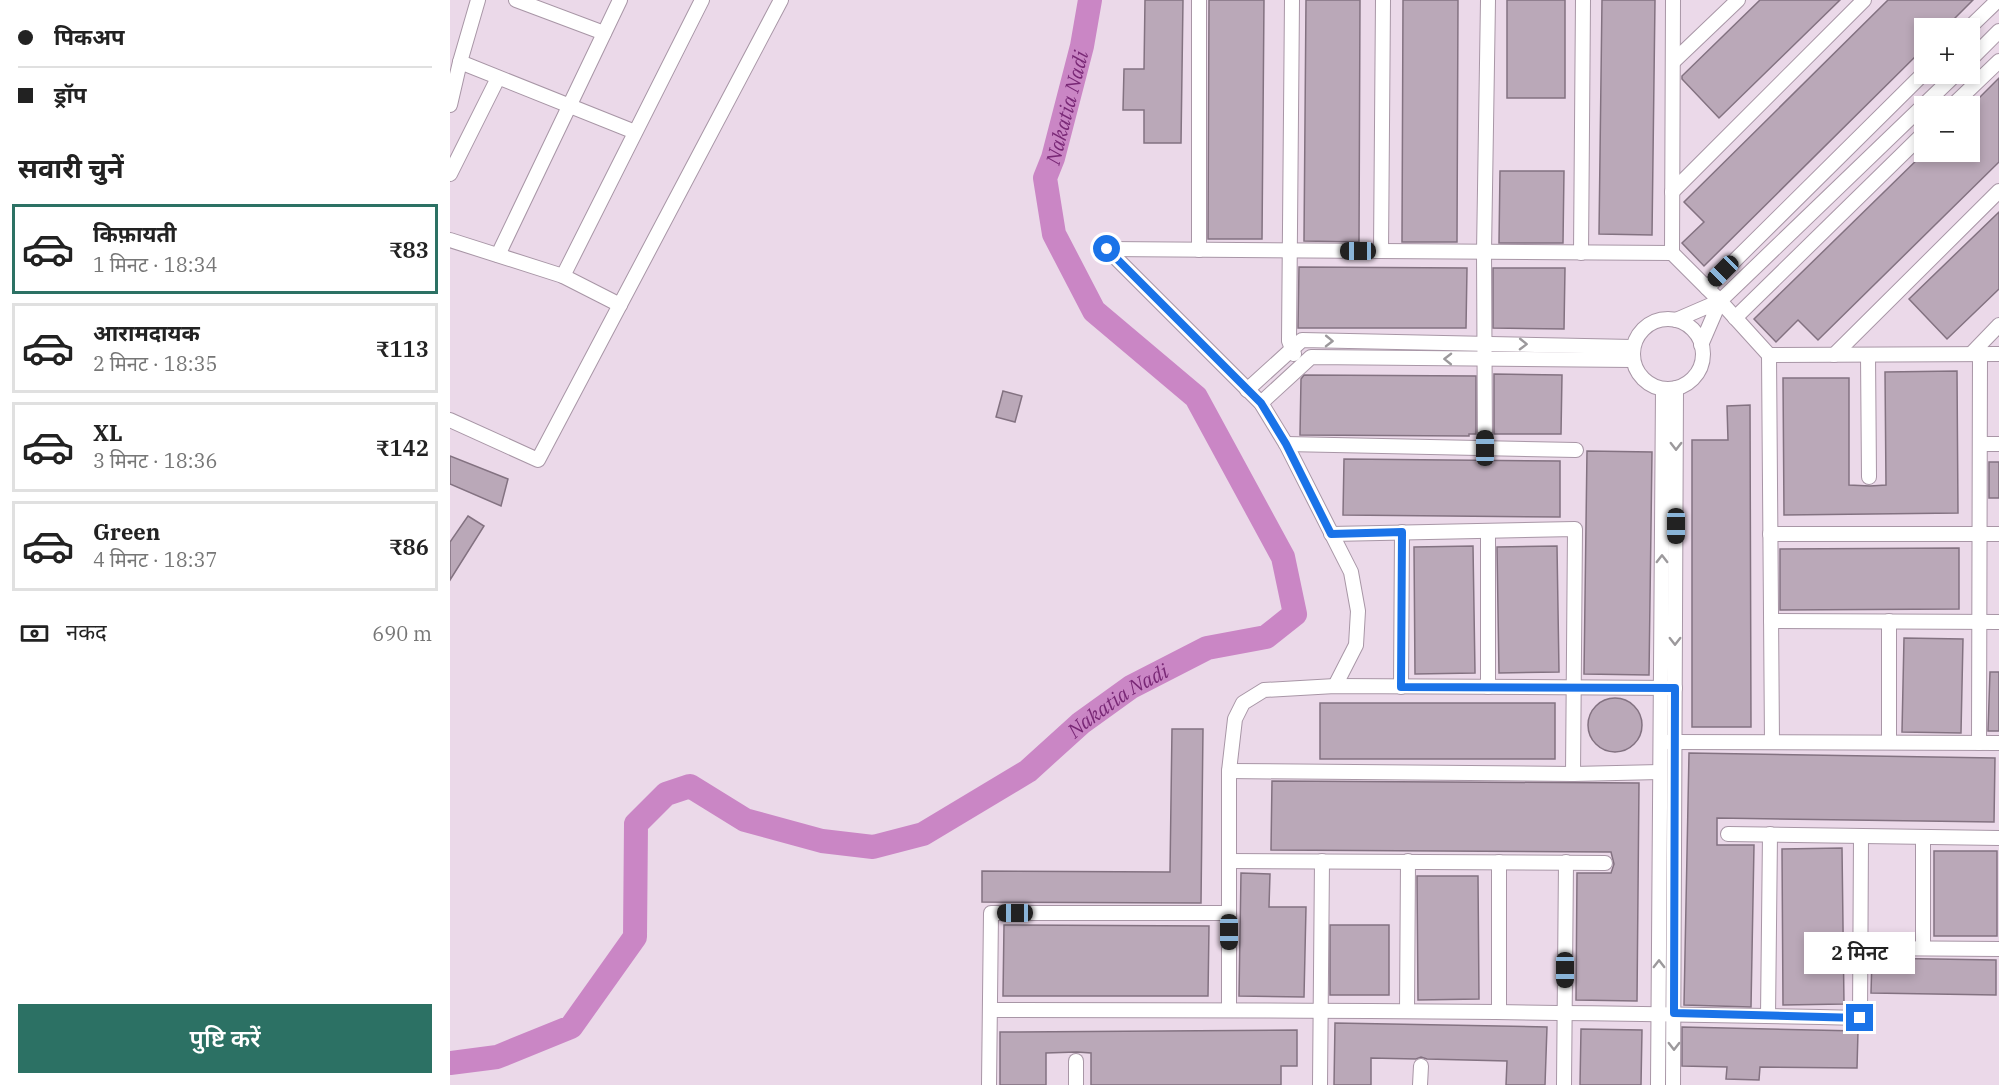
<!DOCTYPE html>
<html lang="hi">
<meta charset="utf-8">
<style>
:root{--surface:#fff;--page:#f6f6f6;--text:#222;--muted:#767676;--line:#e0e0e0;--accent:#2c7164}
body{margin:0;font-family:"IBM Plex Serif","Noto Sans Devanagari",serif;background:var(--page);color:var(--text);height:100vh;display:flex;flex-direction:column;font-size:22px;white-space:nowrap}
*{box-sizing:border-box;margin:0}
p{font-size:20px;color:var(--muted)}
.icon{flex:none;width:33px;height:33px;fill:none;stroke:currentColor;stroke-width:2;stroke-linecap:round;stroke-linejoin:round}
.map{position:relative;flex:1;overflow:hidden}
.sheet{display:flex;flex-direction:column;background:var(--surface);width:450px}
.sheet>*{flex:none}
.hud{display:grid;align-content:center;height:132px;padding:0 18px;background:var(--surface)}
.fabs{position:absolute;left:1464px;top:18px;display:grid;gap:12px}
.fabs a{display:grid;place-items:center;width:66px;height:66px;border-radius:0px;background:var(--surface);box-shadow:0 3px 9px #0003;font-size:30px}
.end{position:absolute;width:27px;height:27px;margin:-14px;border:8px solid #1a73e8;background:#fff;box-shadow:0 0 0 3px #fff}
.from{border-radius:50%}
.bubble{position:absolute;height:42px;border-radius:0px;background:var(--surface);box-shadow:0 3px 9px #0003;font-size:20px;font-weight:600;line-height:42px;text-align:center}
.car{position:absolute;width:18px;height:36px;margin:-18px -9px;border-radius:8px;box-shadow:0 0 4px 2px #0007;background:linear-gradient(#222 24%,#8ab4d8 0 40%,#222 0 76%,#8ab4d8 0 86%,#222 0)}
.hud b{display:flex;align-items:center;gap:21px;height:57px;font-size:22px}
.hud b+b{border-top:2px solid var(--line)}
.hud i{width:15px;height:15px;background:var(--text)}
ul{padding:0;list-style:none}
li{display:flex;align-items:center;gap:18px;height:90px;margin:0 12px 9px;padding:0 6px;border:3px solid var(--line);border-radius:0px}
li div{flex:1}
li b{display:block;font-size:22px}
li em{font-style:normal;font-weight:600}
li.selected{border-color:var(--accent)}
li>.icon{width:54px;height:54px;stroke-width:1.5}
h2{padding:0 18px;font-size:27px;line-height:72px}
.pay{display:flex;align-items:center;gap:15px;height:66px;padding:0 18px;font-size:22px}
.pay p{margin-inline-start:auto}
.primary-button{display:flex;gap:12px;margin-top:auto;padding:12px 18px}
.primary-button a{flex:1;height:69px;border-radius:0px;background:var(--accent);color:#fff;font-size:24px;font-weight:600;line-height:69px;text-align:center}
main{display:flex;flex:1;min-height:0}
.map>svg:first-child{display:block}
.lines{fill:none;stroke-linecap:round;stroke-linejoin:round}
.river{stroke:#ca86c5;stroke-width:24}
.building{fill:#baa8b8;stroke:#837281;stroke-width:1.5}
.minor-casing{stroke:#a896a6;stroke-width:16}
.minor{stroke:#fff;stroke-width:14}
.oneway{stroke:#9c999c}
.route{stroke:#1a73e8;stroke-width:8}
.labels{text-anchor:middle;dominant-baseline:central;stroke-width:4.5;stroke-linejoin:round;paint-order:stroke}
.water-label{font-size:20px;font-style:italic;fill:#792876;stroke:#f9e6f7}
</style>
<main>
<section class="sheet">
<div class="hud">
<b><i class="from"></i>पिकअप</b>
<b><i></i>ड्रॉप</b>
</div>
<h2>सवारी चुनें</h2>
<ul>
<li class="selected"><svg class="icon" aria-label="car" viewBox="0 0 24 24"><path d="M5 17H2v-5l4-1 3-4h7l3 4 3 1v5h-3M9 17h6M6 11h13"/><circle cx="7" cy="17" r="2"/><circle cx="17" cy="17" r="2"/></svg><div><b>किफ़ायती</b><p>1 मिनट · 18:34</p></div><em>₹83</em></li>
<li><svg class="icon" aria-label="car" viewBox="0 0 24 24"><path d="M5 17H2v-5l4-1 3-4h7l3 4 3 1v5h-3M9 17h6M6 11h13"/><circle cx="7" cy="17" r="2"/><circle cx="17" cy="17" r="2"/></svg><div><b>आरामदायक</b><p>2 मिनट · 18:35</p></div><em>₹113</em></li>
<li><svg class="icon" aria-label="car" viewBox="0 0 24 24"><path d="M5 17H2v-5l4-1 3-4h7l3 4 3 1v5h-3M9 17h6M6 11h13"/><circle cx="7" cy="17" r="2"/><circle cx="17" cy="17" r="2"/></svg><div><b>XL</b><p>3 मिनट · 18:36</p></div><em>₹142</em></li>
<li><svg class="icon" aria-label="car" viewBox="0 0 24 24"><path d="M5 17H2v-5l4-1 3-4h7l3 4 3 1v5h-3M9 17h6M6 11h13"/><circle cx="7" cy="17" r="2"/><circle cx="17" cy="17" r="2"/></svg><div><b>Green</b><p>4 मिनट · 18:37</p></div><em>₹86</em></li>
</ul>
<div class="pay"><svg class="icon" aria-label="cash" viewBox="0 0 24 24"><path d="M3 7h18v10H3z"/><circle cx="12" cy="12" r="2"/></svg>नकद<p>690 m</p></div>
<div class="primary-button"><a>पुष्टि करें</a></div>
</section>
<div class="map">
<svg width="1549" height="1085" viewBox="0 0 1549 1085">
<rect width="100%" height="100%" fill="#ebd9e9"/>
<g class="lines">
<path class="river" id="s1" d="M0 1063 47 1057 121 1027 185 937 186 824 216 794 240 786 295 820 372 841 423 847 473 834 578 771 631 723 681 687 757 648 816 637 845 614 833 557 746 397 644 311 604 234 595 178 603 158 632 46 640 0"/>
</g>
<g class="building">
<path d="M695 0H733L731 143H694V110H673L674 69H694Z"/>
<path d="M759 0H814L812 239H758Z"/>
<path d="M856 0H910L909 242 854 241Z"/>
<path d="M953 0H1008L1007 242H952Z"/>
<rect x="1057" y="0" width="58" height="98"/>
<path d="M1152 0H1205L1202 235 1149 234Z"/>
<path d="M1310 0H1390L1269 118 1232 79V76Z"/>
<path d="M1438 0H1523L1495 28H1474V48L1254 266 1232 243 1254 222 1234 202Z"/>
<path d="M1549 78V162L1368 340 1348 320 1326 342 1304 319 1475 152H1520V107Z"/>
<path d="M1050 171H1114L1113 243H1049Z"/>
<path d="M1549 212V289L1497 339 1459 299Z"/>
<path d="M849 267 1017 268 1016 328H848Z"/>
<path d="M1043 268H1115L1114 329 1043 328Z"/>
<path d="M1507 371 1508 513 1334 515 1333 378H1399V485L1420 486 1436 485 1435 372Z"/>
<path d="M1044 374 1112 375 1111 434H1044Z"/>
<path d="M854 375 1026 376V434H1019V436L850 435 851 379Z"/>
<path d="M553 391 572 396 565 422 546 417Z"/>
<path d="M1300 405 1301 727H1242V440H1278L1277 406Z"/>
<path d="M1137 451 1202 452 1199 675 1134 674Z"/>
<path d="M0 456 58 479 51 506 0 484Z"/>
<path d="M894 459 1110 461V517L893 515Z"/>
<rect x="1539" y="462" width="10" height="36"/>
<path d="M18 516 34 526 0 580V542Z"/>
<path d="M1023 546 1025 673 965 674 964 547Z"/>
<path d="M1107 546 1109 672 1049 673 1047 547Z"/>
<path d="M1509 548V609L1330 610V549Z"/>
<path d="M1454 638 1513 639 1511 733 1452 732Z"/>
<path d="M1540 672H1549V731H1538Z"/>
<circle cx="1165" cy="725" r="27"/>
<rect x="870" y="703" width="235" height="56"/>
<path d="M722 729H753L751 903 532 902V871L720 872Z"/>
<path d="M1239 753 1545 758 1544 822 1267 818V845H1304L1301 1007 1234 1005Z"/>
<path d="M822 781 1189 783 1187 1001 1126 1000 1127 873H1161L1164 864 1161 852 821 850Z"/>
<path d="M1392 848 1394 1004 1333 1005 1332 849Z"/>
<rect x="1484" y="851" width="63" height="85"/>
<path d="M791 873 820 874 819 907H856L854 997 789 996Z"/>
<path d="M967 876H1028L1029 999 968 1000Z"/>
<path d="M554 925 759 926 758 996H553Z"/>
<rect x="880" y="925" width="59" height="70"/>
<path d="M1422 958 1546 960V995L1421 993Z"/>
<path d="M885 1023 1097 1027 1095 1085H1056L1057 1061 977 1059 971 1057 966 1059 921 1058V1085H884Z"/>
<path d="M1232 1027 1408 1031 1407 1068 1310 1067 1309 1080 1276 1079 1277 1067 1232 1066Z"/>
<path d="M1131 1029 1192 1030 1191 1085H1130Z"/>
<path d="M847 1030V1066H831V1085H641V1053L627 1052 596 1053V1085H550V1032Z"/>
</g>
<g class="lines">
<g class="minor-casing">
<g id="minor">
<path d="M66 0 154 33"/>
<path d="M842 0 839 341 844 354"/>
<path d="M1223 0 1222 253 1270 301 1319 355 1549 354"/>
<path d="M1519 28 1548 0"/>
<path d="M1520 60 1549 31"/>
<path d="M10 62 185 132"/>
<path d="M1223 62 1288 0"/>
<path d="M0 105 10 62 28 0"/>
<path d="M1502 106 1549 61"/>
<path d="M0 174 48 78"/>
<path d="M1222 192 1414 0"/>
<path d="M0 240 113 276 170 305"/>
<path d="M657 249 1222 253"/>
<path d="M657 249 811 403 836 444 901 572 908 611 906 645 885 686"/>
<path d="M749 250V0"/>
<path d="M931 251 933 0"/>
<path d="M1131 253 1133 0"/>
<path d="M48 255 170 0"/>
<path d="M113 276 252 0"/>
<path d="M1257 288 1474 73"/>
<path d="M1270 301 1506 74"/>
<path d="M1285 318 1474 133"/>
<circle cx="1218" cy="354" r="35"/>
<path d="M1226 320 1270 301 1251 345"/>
<path d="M1521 354 1549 325"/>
<path d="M1319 355 1322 742"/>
<path d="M1384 355 1549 191"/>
<path d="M1418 355 1419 477"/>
<path d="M797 390 852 340 1183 347"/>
<path d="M811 403 861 357 1183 360"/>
<path d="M0 420 88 460 331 0"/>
<path d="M836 444 1126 450"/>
<path d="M1530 444H1549"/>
<path d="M1035 448 1034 252 1038 0"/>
<path d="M881 534 1125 529 1123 774"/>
<path d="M1320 534H1549"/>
<path d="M1321 621 1549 622"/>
<path d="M951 687 952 532"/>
<path d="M1038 687V531"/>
<path d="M1218 742 1549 743"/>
<path d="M1439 742V621"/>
<path d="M1529 743 1530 354"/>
<path d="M779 771 1123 774 1210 772"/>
<path d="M1278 834 1549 838"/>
<path d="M779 861 1155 863"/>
<path d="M1410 948 1549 949"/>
<path d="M1473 948V837"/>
<path d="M540 1010C830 1010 1120 1011 1410 1018L1411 836"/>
<path d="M779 1010V771L785 719 793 703 814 690 885 686 1225 688"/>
<path d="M957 1011 958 861"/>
<path d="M1049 1012V862"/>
<path d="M1318 1016 1320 834"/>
<path d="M539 1085 541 913H779"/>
<path d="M626 1085V1061"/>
<path d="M870 1085 872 861"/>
<path d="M970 1085 971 1066"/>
<path d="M1114 1085 1116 862"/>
<path d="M1208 1085 1213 389"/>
<path d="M1223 1085 1226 388"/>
</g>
</g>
<use href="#minor" class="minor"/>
</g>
<defs><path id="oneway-chevron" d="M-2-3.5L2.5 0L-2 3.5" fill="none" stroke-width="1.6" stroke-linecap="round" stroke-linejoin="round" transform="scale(1.5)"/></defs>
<g class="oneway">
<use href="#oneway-chevron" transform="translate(879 341) rotate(1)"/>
<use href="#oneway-chevron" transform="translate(1073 344) rotate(1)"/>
<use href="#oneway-chevron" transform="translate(998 359) rotate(-179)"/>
<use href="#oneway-chevron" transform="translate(1226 446) rotate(90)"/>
<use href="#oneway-chevron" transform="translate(1212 559) rotate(-90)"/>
<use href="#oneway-chevron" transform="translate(1225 641) rotate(90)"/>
<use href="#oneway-chevron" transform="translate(1209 964) rotate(-90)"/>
<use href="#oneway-chevron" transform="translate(1224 1046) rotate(90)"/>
</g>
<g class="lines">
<path class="route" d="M657 249 811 403 836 444 881 534 952 532 951 687 1225 688 1224 1013 1410 1018"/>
</g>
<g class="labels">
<g class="water-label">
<text stroke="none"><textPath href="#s1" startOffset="1695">Nakatia Nadi</textPath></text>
<text stroke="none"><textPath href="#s1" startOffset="903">Nakatia Nadi</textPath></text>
</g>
</g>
</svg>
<div class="fabs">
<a>+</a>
<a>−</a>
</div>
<i class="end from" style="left:657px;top:249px"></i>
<i class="end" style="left:1410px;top:1018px"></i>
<div class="bubble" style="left:1354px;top:932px;width:111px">2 मिनट</div>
<i class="car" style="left:908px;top:251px;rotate:270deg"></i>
<i class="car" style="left:1273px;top:271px;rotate:225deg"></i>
<i class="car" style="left:1035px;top:448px;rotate:0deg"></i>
<i class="car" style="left:1226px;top:526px;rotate:180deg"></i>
<i class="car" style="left:565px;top:913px;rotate:270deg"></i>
<i class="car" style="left:779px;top:932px;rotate:180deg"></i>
<i class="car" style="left:1115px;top:970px;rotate:180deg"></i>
</div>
</main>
